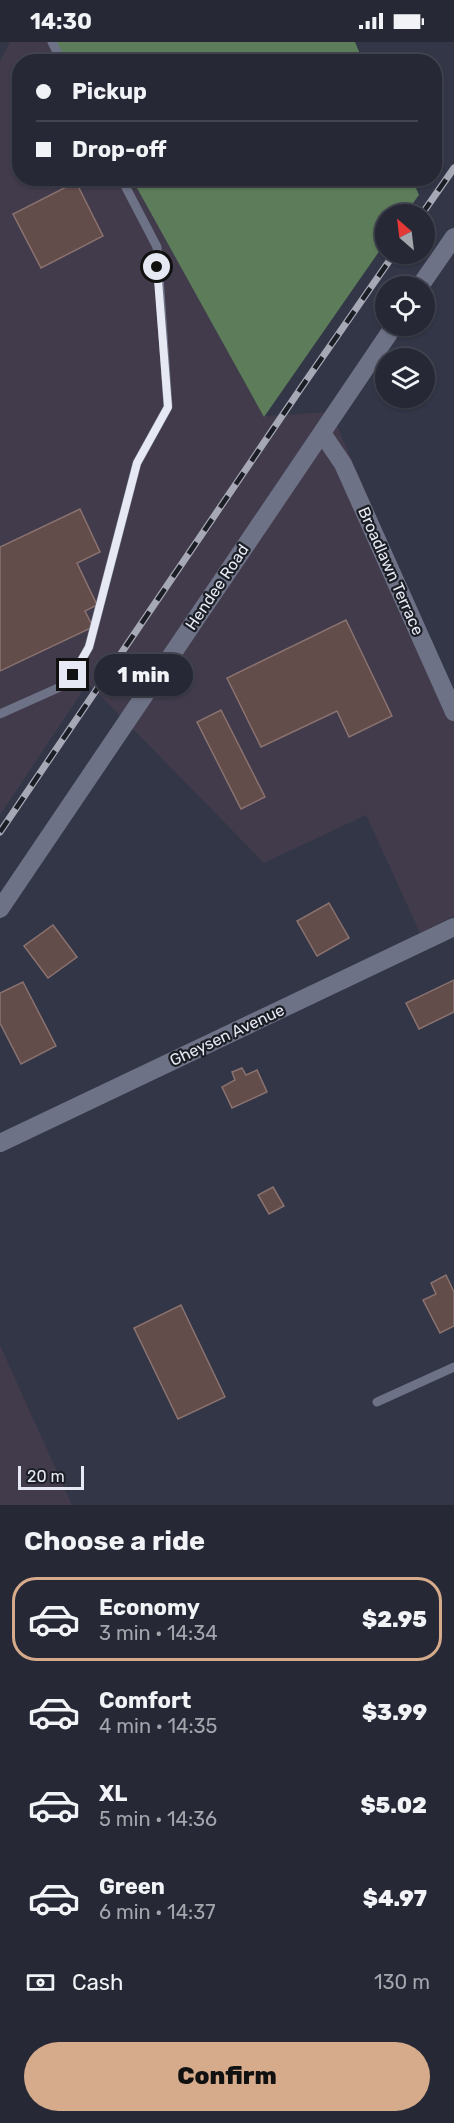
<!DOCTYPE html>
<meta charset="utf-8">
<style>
:root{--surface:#262835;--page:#323441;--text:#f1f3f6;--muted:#a4a6ad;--line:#424450;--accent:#d6ab8b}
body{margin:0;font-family:Rubik,sans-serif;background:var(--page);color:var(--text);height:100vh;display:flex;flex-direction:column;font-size:22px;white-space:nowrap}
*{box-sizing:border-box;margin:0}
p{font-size:20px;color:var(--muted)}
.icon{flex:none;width:33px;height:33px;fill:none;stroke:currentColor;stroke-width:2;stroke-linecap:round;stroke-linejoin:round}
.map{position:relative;height:1463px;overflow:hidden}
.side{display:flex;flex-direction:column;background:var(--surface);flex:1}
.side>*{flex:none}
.top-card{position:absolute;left:12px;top:12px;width:430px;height:132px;border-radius:24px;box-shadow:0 2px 4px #0004,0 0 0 2px var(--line);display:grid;align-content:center;height:132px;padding:0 24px;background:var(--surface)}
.needle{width:39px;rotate:332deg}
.fabs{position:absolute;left:375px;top:162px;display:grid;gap:12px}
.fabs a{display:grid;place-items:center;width:60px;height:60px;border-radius:50%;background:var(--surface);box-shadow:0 2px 4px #0004,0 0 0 2px var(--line);font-size:30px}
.scale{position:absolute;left:18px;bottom:15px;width:66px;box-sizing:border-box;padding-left:6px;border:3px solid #e6e8f3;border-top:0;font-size:16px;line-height:21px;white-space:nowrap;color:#e6e8f3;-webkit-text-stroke:4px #1c1e26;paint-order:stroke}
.end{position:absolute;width:27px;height:27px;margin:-14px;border:8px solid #e6e8f3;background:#111;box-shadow:0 0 0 3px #111}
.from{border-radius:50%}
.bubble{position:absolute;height:42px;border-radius:21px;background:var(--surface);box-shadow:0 2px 4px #0004,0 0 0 2px var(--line);font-size:20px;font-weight:800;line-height:42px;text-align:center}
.top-card b{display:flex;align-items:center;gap:21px;height:57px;font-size:22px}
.top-card b+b{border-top:2px solid var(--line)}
.top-card i{width:15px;height:15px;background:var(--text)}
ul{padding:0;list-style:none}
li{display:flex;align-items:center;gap:18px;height:84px;margin:0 12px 9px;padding:0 12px;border:3px solid transparent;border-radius:24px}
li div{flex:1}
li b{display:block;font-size:22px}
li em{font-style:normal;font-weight:800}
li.active{border-color:var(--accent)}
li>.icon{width:54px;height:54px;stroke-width:1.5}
h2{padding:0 24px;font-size:27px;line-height:72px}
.pay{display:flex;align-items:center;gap:15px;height:66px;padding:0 24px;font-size:22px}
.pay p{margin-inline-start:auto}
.primary-button{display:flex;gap:12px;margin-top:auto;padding:12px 24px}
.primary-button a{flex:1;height:69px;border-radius:36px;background:var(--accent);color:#111;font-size:24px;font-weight:800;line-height:69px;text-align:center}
.status{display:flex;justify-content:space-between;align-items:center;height:42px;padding:0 30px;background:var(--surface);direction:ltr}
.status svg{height:16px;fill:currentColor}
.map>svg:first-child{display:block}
.industrial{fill:#413b4c}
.forest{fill:#5d7d5a}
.building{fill:#634d4b;stroke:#8a726f;stroke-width:1.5}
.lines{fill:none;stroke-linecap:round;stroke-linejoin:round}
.lane{stroke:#6e7286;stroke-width:9}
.street{stroke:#6e7286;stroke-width:18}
.rail-casing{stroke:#a6a8b6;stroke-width:7}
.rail{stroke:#1c1e26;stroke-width:4.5;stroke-dasharray:14;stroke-linecap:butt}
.route{stroke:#e6e8f3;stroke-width:8}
.labels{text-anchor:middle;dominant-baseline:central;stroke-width:4.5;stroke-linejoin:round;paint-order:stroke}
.street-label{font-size:16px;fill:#e6e8f3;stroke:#1c1e26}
</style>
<div class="status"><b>14:30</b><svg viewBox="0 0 49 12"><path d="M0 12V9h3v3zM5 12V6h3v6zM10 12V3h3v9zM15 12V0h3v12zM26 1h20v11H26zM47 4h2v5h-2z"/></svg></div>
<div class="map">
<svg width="454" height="1463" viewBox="0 0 454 1463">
<rect width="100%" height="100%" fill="#323647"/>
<g class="industrial">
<path d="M10 0H56L67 19 20 20V136L132 137 264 374 331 370 454 652V874L420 891 366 773 264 821 88 641 0 773V19Z"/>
<path d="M0 1303 72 1463H0Z"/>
</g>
<g class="forest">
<path d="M56 0H355L363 19H67Z"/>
<path d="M132 137H412L419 153 405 172H386L385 201 264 375Z"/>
</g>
<g class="building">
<path d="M76 140 103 194 41 226 13 172Z"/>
<path d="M80 467 100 510 77 521 97 563 85 569 93 585 0 629V505Z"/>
<path d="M346 578 392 674 349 695 337 669 261 705 227 636Z"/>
<path d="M221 668 265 755 241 767 197 680Z"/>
<path d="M329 861 349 896 317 914 297 879Z"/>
<path d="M53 883 77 915 48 936 24 904Z"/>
<path d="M454 938V970L419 987 406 961Z"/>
<path d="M23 940 56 1004 21 1022 0 981V951Z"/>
<path d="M242 1026 246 1033 257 1028 267 1050 232 1066 222 1045 235 1038 232 1030Z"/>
<path d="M273 1145 284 1164 269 1172 258 1153Z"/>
<path d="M446 1233 454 1250V1284L440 1291 423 1258 436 1252 431 1241Z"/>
<path d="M181 1263 225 1355 178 1377 134 1286Z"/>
</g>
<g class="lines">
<g class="lane">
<path d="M52 0 62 20"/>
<path d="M0 672 58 646 73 633 89 605 137 421 168 365 157 205 121 136"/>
<path d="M377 1360 454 1325"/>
</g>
<g class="street">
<path d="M420 244 454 195"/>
<path d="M322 391 343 422 454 670"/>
<path d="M0 867 394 284"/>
<path d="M0 1101 454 885"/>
</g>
<g class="rail-casing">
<g id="rail">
<path d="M422 172 454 126"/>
<path d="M0 790 301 346 394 212"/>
</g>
</g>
<use href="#rail" class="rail"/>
</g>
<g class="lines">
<path class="route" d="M73 633 89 605 137 421 168 365 157 225"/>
</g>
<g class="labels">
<g class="street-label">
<text transform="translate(391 529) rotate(66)">Broadlawn Terrace</text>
<text transform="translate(217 545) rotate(-56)">Hendee Road</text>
<text transform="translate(227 993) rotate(-25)">Gheysen Avenue</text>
</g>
</g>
</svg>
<div class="fabs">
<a><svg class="needle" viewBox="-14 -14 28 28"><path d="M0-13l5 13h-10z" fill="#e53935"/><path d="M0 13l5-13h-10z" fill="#a4a6ad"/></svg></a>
<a><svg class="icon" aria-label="locate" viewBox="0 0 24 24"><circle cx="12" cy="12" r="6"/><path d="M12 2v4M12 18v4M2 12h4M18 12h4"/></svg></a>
<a><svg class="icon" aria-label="layers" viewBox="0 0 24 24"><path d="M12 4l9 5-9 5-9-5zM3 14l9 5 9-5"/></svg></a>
</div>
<div class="scale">20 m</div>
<i class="end from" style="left:157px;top:225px"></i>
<i class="end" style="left:73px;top:633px"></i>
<div class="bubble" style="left:94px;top:612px;width:99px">1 min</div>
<div class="top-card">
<b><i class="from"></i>Pickup</b>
<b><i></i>Drop-off</b>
</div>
</div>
<section class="side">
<h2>Choose a ride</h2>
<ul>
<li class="active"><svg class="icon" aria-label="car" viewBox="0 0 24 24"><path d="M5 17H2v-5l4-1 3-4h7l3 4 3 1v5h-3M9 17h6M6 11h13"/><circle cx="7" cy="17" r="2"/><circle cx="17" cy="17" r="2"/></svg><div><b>Economy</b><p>3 min · 14:34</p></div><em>$2.95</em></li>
<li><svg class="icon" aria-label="car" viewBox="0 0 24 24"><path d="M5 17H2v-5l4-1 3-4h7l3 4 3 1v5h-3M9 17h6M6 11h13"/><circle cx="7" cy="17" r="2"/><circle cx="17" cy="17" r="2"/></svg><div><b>Comfort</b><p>4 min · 14:35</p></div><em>$3.99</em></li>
<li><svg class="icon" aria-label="car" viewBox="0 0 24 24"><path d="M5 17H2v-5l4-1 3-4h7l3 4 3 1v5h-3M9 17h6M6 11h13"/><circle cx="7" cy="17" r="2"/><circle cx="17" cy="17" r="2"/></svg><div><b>XL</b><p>5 min · 14:36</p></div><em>$5.02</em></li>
<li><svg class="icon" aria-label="car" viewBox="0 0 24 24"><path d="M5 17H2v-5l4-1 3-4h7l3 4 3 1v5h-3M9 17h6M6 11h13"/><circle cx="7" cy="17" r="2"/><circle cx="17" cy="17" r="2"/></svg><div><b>Green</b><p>6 min · 14:37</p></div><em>$4.97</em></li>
</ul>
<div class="pay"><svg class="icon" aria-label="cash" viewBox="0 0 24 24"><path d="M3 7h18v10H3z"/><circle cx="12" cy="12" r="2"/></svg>Cash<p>130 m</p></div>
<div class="primary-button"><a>Confirm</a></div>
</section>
